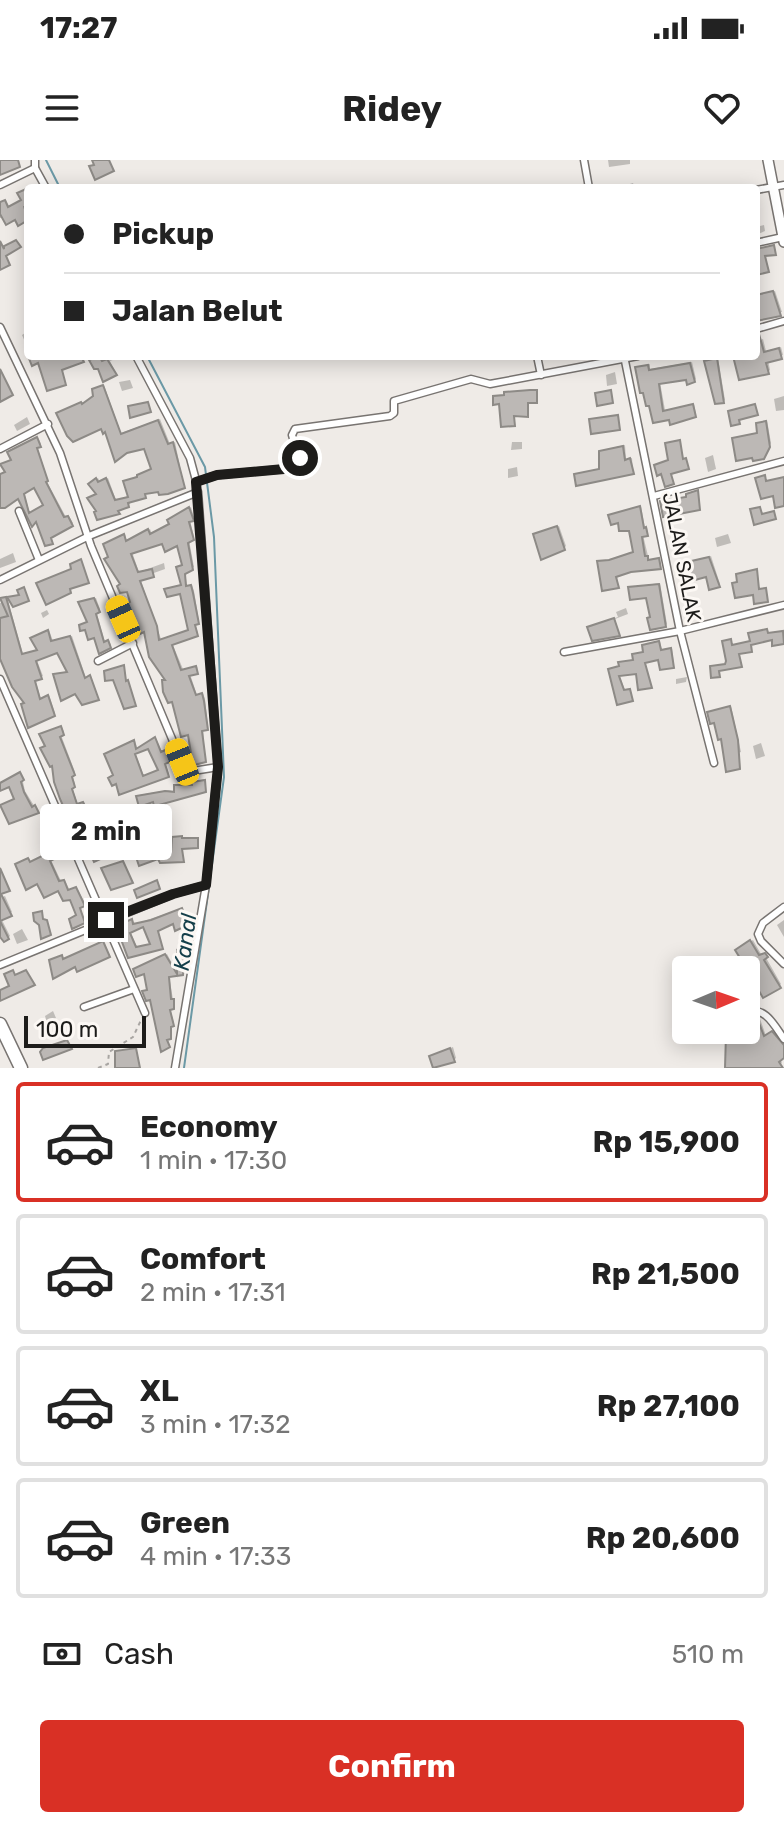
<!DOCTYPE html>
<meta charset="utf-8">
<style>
:root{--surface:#fff;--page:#f6f6f6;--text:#222;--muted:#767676;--line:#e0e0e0;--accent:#d93025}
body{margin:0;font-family:Rubik,sans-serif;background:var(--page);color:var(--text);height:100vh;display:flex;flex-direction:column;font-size:30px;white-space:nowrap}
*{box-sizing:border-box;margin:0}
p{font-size:26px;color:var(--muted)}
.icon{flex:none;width:44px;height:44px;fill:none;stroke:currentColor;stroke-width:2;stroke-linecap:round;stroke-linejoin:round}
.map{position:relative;height:908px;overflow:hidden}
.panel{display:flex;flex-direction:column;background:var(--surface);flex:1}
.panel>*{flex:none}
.top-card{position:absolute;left:24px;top:24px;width:736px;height:176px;border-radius:8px;box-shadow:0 4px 20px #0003;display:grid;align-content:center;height:176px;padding:0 40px;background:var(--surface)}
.needle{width:52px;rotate:88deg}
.buttons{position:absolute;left:672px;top:796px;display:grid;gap:16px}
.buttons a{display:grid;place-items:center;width:88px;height:88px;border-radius:8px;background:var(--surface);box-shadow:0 4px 20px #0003;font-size:40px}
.scale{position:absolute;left:24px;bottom:20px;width:122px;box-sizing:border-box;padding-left:8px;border:4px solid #1d1c1a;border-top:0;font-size:22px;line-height:28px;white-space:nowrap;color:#1d1c1a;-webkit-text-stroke:6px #fcf8f4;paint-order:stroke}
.end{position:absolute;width:36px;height:36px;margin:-18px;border:10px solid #1d1c1a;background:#fff;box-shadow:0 0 0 4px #fff}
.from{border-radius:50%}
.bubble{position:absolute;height:56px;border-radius:8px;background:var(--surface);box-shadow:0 4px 20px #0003;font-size:26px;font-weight:700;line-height:56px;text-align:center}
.car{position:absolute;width:24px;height:48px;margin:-24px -12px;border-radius:10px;box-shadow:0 0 6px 2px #0007;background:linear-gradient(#f5c518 24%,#345 0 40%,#f5c518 0 76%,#345 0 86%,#f5c518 0)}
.top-card b{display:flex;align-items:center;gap:28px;height:76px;font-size:30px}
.top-card b+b{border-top:2px solid var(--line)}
.top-card i{width:20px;height:20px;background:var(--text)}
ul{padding:14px 0 0;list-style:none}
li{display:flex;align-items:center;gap:24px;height:120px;margin:0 16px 12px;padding:0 24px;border:4px solid var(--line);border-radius:8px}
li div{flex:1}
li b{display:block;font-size:30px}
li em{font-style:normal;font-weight:700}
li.selected{border-color:var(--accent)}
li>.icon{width:72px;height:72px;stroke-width:1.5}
.pay{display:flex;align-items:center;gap:20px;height:88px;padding:0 40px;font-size:30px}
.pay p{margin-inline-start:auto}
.button{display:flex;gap:16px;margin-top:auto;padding:16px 40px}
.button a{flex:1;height:92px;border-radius:8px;background:var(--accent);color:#fff;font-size:32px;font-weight:700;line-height:92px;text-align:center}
.status{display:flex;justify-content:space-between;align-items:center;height:56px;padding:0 40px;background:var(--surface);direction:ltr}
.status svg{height:22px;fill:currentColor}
header{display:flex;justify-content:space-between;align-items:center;height:104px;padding:0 40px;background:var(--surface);font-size:36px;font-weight:700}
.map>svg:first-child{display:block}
.shadow{fill:#0003;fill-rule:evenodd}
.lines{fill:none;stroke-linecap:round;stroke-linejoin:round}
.stream{stroke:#6b99a6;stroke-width:2}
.building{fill:#bcb8b5;stroke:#8d8a86;stroke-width:2;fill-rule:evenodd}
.street-casing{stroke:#787471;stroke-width:9}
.secondary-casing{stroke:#787471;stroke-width:12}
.highway-casing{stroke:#787471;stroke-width:15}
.path{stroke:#a8a5a2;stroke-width:2;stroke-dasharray:4 4;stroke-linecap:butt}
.street{stroke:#fff;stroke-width:6}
.secondary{stroke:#fff;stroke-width:9}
.highway{stroke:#fff;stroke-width:12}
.route{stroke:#1d1c1a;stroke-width:10}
.labels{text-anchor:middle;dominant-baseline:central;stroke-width:6;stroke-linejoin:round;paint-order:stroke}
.street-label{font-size:20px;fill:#1d1c1a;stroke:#fcf8f4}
.water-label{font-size:22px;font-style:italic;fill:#133e49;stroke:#fcf8f4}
</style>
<div class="status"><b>17:27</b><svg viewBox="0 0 49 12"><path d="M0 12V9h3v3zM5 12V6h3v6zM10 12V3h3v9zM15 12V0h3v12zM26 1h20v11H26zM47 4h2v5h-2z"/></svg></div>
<header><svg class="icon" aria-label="menu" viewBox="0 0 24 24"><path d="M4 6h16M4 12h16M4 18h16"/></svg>Ridey<svg class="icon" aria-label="heart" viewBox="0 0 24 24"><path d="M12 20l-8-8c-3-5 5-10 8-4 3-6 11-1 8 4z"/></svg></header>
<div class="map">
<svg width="784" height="908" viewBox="0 0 784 908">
<rect width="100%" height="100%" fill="#efebe7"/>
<g class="shadow">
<path d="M608 0H630V4L609 7Z"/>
<path d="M633 23 635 28H617Z"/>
<path d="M665 24 666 28H652V26Z"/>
<path d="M28 30V41L25 44 28 58 19 63 16 58H0V44L6 40 10 48 23 40 20 34Z"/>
<path d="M764 65 765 71 756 75V67Z"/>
<path d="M775 131 782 152 756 159V134Z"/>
<path d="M28 171V189L22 175Z"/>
<path d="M763 179 766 191 781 187 783 195 768 200 770 210 768 212 735 196H756V182Z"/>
<path d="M101 196H123L110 201 116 213 91 201Z"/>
<path d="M718 198 725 240 724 241 707 201Z"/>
<path d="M692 202 696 219 694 221 687 217 660 222 665 250 694 244 696 254 654 261 638 208 650 204V209Z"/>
<path d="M615 212 617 224 607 226 606 215Z"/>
<path d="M130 220 133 228 122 231 119 222Z"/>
<path d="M104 225 121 273 160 259 170 284 175 282 184 326 146 332 145 336 129 341 130 344 119 349V352L98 333 91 324 98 318 100 322 108 318 116 340 130 336 125 321 153 309 146 287 102 266 59 252 83 242 84 245 95 237 96 228Z"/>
<path d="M784 236V250L776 251 774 239Z"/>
<path d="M27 257 30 264 17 271 14 265Z"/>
<path d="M767 260 771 283 765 295 734 279 759 272 758 264Z"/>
<path d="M38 277 41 284 37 286 47 318 46 320 66 357 69 356 73 363 51 375 52 382 37 359 34 363 19 336 0 344V315L7 312 13 300 10 292ZM35 325 45 345 30 354 24 332Z"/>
<path d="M512 282H522V289L511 290Z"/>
<path d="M625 285 626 299 632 298 633 312 576 315 601 309 603 290Z"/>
<path d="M713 295 716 309 708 312 705 298Z"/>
<path d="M517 307 518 316 508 318V309Z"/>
<path d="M699 330V348L662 341 688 336 690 332Z"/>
<path d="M641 346 645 368 647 367 648 373 643 375 649 400 660 398 661 406 631 410 617 415 618 426 599 402 635 392 631 369 611 355Z"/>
<path d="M191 347 194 357 190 360 194 377 189 380 194 407 185 411 187 426 192 425 194 431 199 461 195 463 198 473 172 483 183 509 197 506 198 511 190 514 197 535 203 533 205 539 208 566 203 568 205 600 192 592 189 573 164 521 166 518 146 469 137 461 128 430 122 424 107 383 125 374 127 382 150 369 152 374 171 364V359ZM163 382 178 384 184 405 183 425 190 470 161 479 140 418 165 409 164 403 139 412 132 392Z"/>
<path d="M559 366 566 386 564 388 537 373Z"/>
<path d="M728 374 731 383 717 387 715 378Z"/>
<path d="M13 393 16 402 0 408V399Z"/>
<path d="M711 396 720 424 719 425 708 415 682 403Z"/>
<path d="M660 423 667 464 665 466 651 457 647 436 630 427Z"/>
<path d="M7 437 23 494 39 489 34 477 49 470 53 481 72 476 86 518 91 516 98 538 75 532 56 514 69 512 58 490 36 498 43 516 35 519 41 539 49 535 55 553 26 542 0 499V443H3L2 438Z"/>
<path d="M96 438 100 449 96 451 105 482 109 480 111 485 100 491 82 442Z"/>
<path d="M626 448 628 454 615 459 619 474 590 466 618 457 616 452Z"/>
<path d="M47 450 49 454 43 458 41 453Z"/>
<path d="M660 481 662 490 672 488 674 505 660 497 645 501 651 526 637 511 619 514 625 530 628 529 631 540 610 510 635 500V494L645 491V485Z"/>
<path d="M687 517 686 522 676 524V519Z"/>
<path d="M731 546 741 592 738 593 739 607 711 552Z"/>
<path d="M62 567 64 572 61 575 75 612 72 614 75 624 72 626 78 645 84 642 93 661 78 666 42 573Z"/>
<path d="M156 578 162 592 170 588 174 597 165 602 169 614 120 632 107 593 135 581 138 590ZM149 587 160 610 144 616 135 592Z"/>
<path d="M761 583 765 596 756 599 753 586Z"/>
<path d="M21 613 25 631 38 652 16 639 10 625 0 629V625Z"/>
<path d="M206 619 205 631 154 639 139 635 168 630 176 631 177 624H194L195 621Z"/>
<path d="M143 672 146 677 132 683 130 678Z"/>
<path d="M56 690 58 694 50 698 61 721 65 720 70 731 77 728 85 743 80 746 84 761 78 755 71 738 58 728 38 721 18 703 29 698 31 703Z"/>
<path d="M5 736 12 752 1 758 10 776 8 778 0 774V738Z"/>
<path d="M183 748 187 763 174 762 158 769 162 787 129 796 119 766 133 760 135 764ZM144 764 152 783 137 787 130 771Z"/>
<path d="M784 760V777L777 765Z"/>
<path d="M22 769 28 780 17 784 13 774Z"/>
<path d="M753 780 761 794 769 793 765 796 781 824 779 826 748 808 743 810 739 788Z"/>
<path d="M167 794 178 814 169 815 174 846 170 848 174 863 171 865V876L168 878 169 885 145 811 136 809Z"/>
<path d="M53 851 56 858 47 863 45 856Z"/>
<path d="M756 856H759L766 876 774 871 784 882V896L780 899 782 903 776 908H755L728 875H744L743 870H746V858Z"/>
<path d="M453 887 456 898 454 900 431 896Z"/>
</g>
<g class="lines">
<g class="stream">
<path d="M46 0 60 28"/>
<path d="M147 196 205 307 214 377 224 617 184 908"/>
</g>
</g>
<g class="building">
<path d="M0 0H18L20 7 0 15Z"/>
<path d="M92 0H109L114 11 95 20 89 6 94 5Z"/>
<path d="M26 29 28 53 24 46 28 60 18 66 15 60 6 65 0 54V42L5 40 8 47 21 40 17 33Z"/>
<path d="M16 80 21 87 6 96 10 105 0 110V81L4 89V86Z"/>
<path d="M774 85 776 95 765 96 769 112 756 115V89Z"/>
<path d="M773 131 781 156 756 161V135Z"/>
<path d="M759 174 764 192 779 188 782 199 766 203 769 214 739 220 733 196H756V175Z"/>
<path d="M28 196H81L84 202 62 210 66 225 47 231 38 203 32 206Z"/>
<path d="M99 196 102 201 107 199 117 215 103 222 98 209H94L89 200Z"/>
<path d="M717 198 724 243 715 244 704 201Z"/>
<path d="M690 203 695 222 687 225 686 220 659 224 663 251 693 244 696 257 670 265 669 260 653 263 649 246H646L643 233H640L635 207 648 205 649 210Z"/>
<path d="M0 209 13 235 0 242Z"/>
<path d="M103 225 121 274 158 260 168 284 173 282 185 328 168 334 159 335 158 332 145 334 146 338 128 343 129 347 118 351 120 354 97 360 94 352 96 351 87 338 96 334 88 324 96 318 98 322 106 318 115 340 128 337 123 321 137 317V315L151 309 144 289 127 293 115 302 105 272 103 274 101 269 73 282 67 276 56 253 81 242 82 244 93 236 92 229Z"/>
<path d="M530 230H537V243H528V257L514 256 515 266 501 267 499 244 493 245V236L504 235V232Z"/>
<path d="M611 230 613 243 597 246 595 233Z"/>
<path d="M148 242 151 252 130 258 128 246Z"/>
<path d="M755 244 758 255 739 260 740 264 731 266 728 251Z"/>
<path d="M618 255 620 270 591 274 589 259Z"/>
<path d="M766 261 770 287 764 299 753 301 752 298 736 301 732 278 757 273 756 263Z"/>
<path d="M37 277 41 287 37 288 48 321 46 322 64 357 68 356 73 366 51 378 53 384 45 386 36 362 32 367 18 339 5 348H0V314L5 312 0 304 11 300 7 292ZM34 328 43 345 29 353 24 334Z"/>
<path d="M680 280 683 299 686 298 689 309 671 314 674 324 665 327 661 314 657 316 654 305 668 300 665 283Z"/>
<path d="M623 286 625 300 630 298 634 314 576 326 574 314 599 309V291Z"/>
<path d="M765 315 766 321 784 317V346L775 348 773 336 761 339 755 318Z"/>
<path d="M698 330 700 350 663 357 660 341 686 337V334Z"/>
<path d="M640 346 644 368 646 367 648 376 642 377 645 396H648V400L659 398 661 409 631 412 616 417 619 428 602 431 597 401 609 400 633 392 629 371H619L618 363 611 365 608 355Z"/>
<path d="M189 347 194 361 189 362 194 380 188 383 193 410 185 414 186 426 191 425 193 433 199 464 195 465 198 476 172 485 181 510 196 506 198 514 189 516 196 535 202 533 204 541 208 570 202 571 206 602 194 605 188 594 191 593 188 575 181 577 172 542 168 543 163 532 162 520H165L149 497 144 472 138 475 130 463 134 461 123 445 130 442 127 432 120 433 117 426 120 424 104 399 108 397 103 384 124 374 126 381 148 369 150 374 169 364 167 360ZM162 384 165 392 177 386 182 405 176 407 181 425 164 429 167 437 180 434 188 470 159 480 157 466 140 421 154 417 152 409 138 412 131 394Z"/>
<path d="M760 347 762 354 774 351 776 359 754 365 750 349Z"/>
<path d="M557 366 565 390 541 400 533 374Z"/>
<path d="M709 397 720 427 709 430 706 417 695 420 694 416 682 419 678 404Z"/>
<path d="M81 399 89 423 70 429 71 433 46 445 36 423 71 409 70 404Z"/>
<path d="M757 409 759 429 766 428 768 442 754 444 753 435 735 438 732 423 737 422 736 414Z"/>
<path d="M659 424 666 467 650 470 647 458 650 457 646 438 630 440 628 427Z"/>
<path d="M24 427 29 441 13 447 7 437 19 435 17 430Z"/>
<path d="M6 437 22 494 37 490 30 478 48 470 51 481 70 476 85 518 90 515 99 540 82 545 75 534 61 541 53 514 67 512 57 493 36 501 42 519 35 521 40 539 48 535 55 556 28 568 21 544 24 543 12 527 0 499V458L8 456 0 438Z"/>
<path d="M94 438 100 452 96 454 104 482 108 480 111 488 99 494 94 478 88 480 85 470 80 471 79 465 87 462 78 442Z"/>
<path d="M614 458 620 476 592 481 587 467Z"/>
<path d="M767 469 768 473 783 471 784 484 772 486V480L751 485 752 492 739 494 742 507 719 511 720 517 711 518 710 506 725 504 726 501 722 481 731 479 732 485 750 481 748 473Z"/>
<path d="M659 481 661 490 671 488 674 508 660 510 658 500 645 503 652 528 638 530 636 514 619 516 624 530 630 529 633 541 617 545 608 509 619 506 618 502 633 500 632 494 643 492 642 485Z"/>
<path d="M124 505 126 521 128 520 136 546 124 549 113 520 105 521 104 511Z"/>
<path d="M730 546 738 580 740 609 726 612 721 579 718 580 714 563 710 564 707 552Z"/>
<path d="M61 566 64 575 60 577 75 615 72 617 75 627 72 629 77 644 83 642 93 663 77 669 72 656 68 657 60 639 54 622 52 606 50 607 40 588 45 586 39 574Z"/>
<path d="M155 577 161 592 169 588 174 600 165 604 169 617 119 635 116 624 112 626 108 618 113 615 104 594 134 580 136 589ZM148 589 158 610 143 616 135 594Z"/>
<path d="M20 612 24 620 21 622 24 632 32 647 35 645 39 653 9 664 0 645 14 639 9 627 0 631V623Z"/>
<path d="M205 620 206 632 159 645 154 646 153 642 139 647 136 636 165 631 174 632V625H192V622Z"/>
<path d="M182 676V678H198V688L182 689 184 702 160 703 158 699 139 706 136 697 151 692 152 695 171 694 172 677Z"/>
<path d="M98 681 107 696 94 702 87 686Z"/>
<path d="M54 690 58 697 50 701 59 721 64 720 68 730 76 727 85 746 80 748 85 763 72 769 69 759 76 755 70 740 63 741 58 731 44 738 37 724 26 730 15 704 28 698 30 702Z"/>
<path d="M123 701 133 723 111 730 101 708Z"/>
<path d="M0 708 10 731 1 734 12 756 0 761 9 779 4 782 0 777Z"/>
<path d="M157 720 160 729 137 738 134 730Z"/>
<path d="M182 748 188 765 175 771 173 764 158 771 163 789 128 798 116 766 132 759 133 764 151 760ZM143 767 150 784 136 787 130 773Z"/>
<path d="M42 751 43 759 47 760 51 775 41 779 39 765 34 761 33 753Z"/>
<path d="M750 780 759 795 765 793 768 797 764 800 781 828 763 838 747 810H741L735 802 740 798 735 790Z"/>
<path d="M103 781 110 797 77 812 75 807 53 819 49 800 62 795 63 799Z"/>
<path d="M177 790 185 791 183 815 169 817 171 839H174V849L170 850 174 866 171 867V879L167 880 170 887 161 892 150 840 146 841 142 831 147 830 144 814 136 817 133 809 165 794 177 814Z"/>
<path d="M13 810 15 815 26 810 35 825 0 841V830L9 826 4 814Z"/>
<path d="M754 857 757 858 764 876 772 871 784 885V898L779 902 783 908H725L726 874 743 876 741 870H746V858Z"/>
<path d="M67 880 72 889 43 900 40 892 43 888Z"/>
<path d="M136 888 140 908H115V891Z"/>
<path d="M450 888 455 902 433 908 429 896Z"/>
</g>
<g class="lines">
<g class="street-casing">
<g id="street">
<path d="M35 0V8L46 28"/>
<path d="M584 0 589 28"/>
<path d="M0 25 35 8"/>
<path d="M756 30 784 25"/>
<path d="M756 83 783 77"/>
<path d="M0 167 60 293 91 386 183 605 193 611 218 607"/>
<path d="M756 169 784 161"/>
<path d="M136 196 190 298 197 324"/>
<path d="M537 196 541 215"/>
<path d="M624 196 680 471 714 603"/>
<path d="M0 289 48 264"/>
<path d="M196 322 217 315 295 308 300 303 292 275 295 269 390 256 394 253V241L471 219 490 224 638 196"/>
<path d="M654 336 784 301"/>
<path d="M19 351 39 400"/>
<path d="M0 420 89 376 198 332 218 607 206 725 175 908"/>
<path d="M564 492 680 471 784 445"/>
<path d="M98 501 133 483"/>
<path d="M0 519 145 853"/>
<path d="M784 747 763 763 758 774 761 781 784 804"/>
<path d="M0 805 173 734 206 725"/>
<path d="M84 847 134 829"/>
<path d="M746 851C766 847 774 865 784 879"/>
</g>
</g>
<g class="secondary-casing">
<path id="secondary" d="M768 0 784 82"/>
</g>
<g class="highway-casing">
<path id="highway" d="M0 864 21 908"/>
</g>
<path class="path" d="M98 908 108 904 109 892 133 877 142 858"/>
<use href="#street" class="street"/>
<use href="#secondary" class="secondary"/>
<use href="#highway" class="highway"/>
</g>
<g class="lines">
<path class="route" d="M106 760 173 734 206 725 218 607 196 322 217 315 295 308 300 303V298"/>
</g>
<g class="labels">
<g class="street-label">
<text transform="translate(682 397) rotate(79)">JALAN SALAK</text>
</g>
<g class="water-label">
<text transform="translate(185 782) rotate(-82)">Kanal</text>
</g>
</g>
</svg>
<div class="buttons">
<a><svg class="needle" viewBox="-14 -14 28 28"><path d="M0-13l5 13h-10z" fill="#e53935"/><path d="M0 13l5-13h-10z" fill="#767676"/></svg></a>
</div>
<div class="scale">100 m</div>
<i class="end from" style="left:300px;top:298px"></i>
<i class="end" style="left:106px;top:760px"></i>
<div class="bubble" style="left:40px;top:644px;width:132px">2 min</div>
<i class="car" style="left:123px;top:459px;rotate:336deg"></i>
<i class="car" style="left:182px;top:602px;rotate:338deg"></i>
<div class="top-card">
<b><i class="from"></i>Pickup</b>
<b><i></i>Jalan Belut</b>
</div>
</div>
<section class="panel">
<ul>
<li class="selected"><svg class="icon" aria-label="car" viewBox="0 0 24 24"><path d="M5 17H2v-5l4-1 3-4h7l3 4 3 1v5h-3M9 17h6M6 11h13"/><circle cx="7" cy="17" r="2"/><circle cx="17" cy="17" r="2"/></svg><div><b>Economy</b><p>1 min · 17:30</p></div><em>Rp 15,900</em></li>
<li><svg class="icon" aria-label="car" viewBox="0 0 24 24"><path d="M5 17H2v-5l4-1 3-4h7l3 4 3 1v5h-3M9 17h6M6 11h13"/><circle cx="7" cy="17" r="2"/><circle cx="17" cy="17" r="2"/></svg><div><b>Comfort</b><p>2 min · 17:31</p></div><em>Rp 21,500</em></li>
<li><svg class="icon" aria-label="car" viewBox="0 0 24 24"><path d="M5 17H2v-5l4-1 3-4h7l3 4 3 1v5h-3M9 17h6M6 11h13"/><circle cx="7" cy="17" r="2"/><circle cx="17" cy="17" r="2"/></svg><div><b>XL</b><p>3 min · 17:32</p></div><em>Rp 27,100</em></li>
<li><svg class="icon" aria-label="car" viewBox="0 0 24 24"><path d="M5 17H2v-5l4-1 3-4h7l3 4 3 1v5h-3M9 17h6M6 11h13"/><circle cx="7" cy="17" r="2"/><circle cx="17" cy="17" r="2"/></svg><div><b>Green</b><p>4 min · 17:33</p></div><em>Rp 20,600</em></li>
</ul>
<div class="pay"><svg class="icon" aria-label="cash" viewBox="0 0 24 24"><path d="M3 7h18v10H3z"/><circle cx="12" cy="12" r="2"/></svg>Cash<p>510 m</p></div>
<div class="button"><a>Confirm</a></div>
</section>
